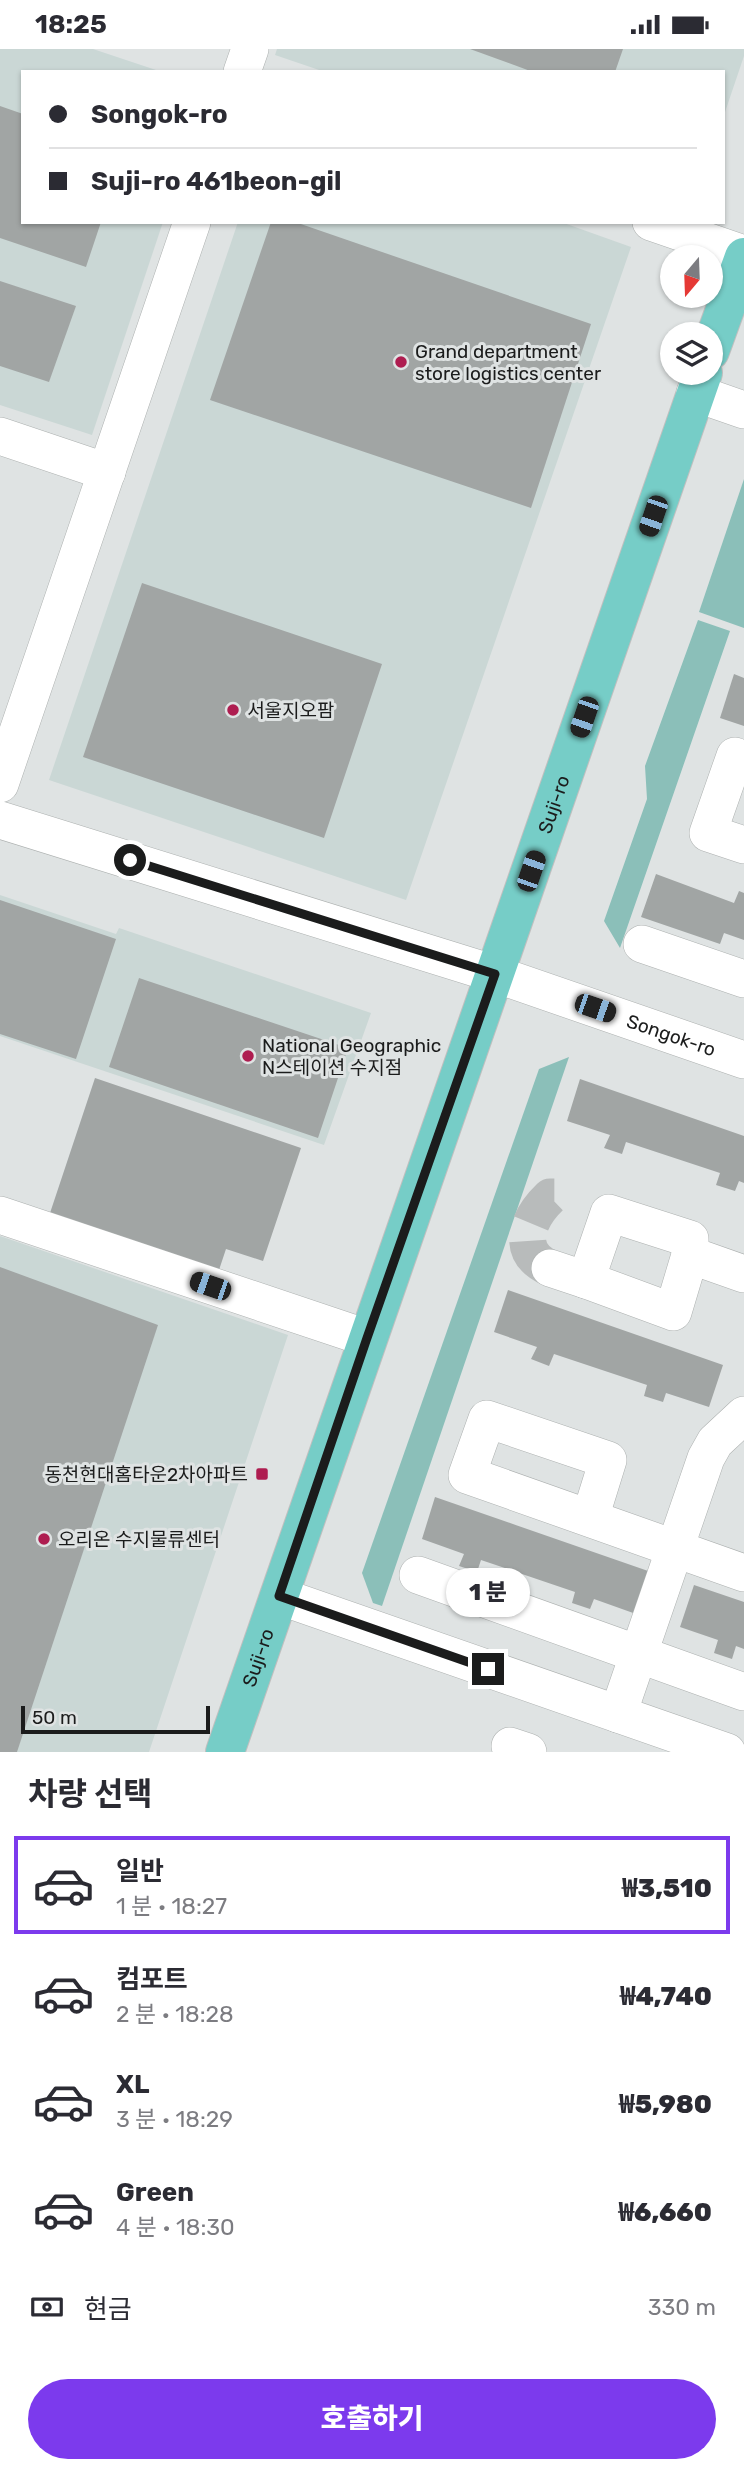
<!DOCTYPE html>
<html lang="ko">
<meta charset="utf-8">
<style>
:root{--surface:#fff;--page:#f2f2f3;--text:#2b2b33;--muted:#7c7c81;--line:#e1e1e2;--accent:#7c3aed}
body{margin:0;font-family:Rubik,"Noto Sans KR",sans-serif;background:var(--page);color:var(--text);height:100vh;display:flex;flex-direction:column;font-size:26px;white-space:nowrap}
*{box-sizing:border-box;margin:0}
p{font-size:23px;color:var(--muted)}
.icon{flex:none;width:38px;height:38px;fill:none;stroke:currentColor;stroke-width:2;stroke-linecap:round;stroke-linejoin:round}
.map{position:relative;height:1703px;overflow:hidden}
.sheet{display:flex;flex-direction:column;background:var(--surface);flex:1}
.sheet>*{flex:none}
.banner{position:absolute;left:21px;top:21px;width:704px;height:154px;border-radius:0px;box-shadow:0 2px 5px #0004;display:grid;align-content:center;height:154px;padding:0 28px;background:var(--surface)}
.needle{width:46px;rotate:199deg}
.fabs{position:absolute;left:660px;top:196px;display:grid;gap:14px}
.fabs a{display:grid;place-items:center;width:63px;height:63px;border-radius:50%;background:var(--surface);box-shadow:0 2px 5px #0004;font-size:35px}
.scale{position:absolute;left:21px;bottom:18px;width:189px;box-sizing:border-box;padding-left:7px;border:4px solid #1b1c1c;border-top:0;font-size:19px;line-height:24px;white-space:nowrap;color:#1b1c1c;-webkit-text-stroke:5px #dfe3e3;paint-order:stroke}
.end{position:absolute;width:32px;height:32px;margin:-16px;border:9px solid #1b1c1c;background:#fff;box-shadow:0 0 0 4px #fff}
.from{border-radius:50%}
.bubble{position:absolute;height:49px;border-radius:24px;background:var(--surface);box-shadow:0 2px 5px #0004;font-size:23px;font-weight:800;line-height:49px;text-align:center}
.car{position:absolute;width:21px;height:42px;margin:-21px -10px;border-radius:9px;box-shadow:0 0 5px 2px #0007;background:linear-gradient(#222 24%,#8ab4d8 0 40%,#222 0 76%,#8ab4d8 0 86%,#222 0)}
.banner b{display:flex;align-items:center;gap:24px;height:66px;font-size:26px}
.banner b+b{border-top:2px solid var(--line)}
.banner i{width:18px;height:18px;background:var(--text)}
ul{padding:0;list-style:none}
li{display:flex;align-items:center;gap:21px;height:98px;margin:0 14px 10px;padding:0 14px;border:4px solid transparent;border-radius:0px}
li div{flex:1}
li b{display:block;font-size:26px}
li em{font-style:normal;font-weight:800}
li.selected{border-color:var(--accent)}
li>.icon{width:63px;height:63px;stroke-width:1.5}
h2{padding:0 28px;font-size:32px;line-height:84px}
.pay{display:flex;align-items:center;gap:18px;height:77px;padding:0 28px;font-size:26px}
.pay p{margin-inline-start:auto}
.primary-button{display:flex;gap:14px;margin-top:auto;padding:14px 28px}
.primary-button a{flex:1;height:80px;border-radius:42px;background:var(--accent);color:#fff;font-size:28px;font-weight:800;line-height:80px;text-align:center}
.status{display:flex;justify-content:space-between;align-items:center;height:49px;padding:0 35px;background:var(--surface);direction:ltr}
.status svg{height:19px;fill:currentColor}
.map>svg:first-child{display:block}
.built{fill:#cad7d5}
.green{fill:#8bbfb9}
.building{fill:#a1a5a4}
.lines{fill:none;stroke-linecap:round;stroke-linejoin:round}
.minor-tunnel{stroke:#b8bbbb;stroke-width:37;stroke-dasharray:37 18;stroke-linecap:butt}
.minor-casing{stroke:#adb1b0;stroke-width:38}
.major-casing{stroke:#bfbfbf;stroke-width:40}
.minor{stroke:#fff;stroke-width:37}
.major{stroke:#76cdc7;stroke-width:38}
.route{stroke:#1b1c1c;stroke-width:9}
.poi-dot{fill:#ae1d50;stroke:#dfe3e3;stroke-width:2.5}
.labels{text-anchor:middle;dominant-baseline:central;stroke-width:6;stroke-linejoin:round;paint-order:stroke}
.poi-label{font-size:19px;fill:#1b1c1c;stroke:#dfe3e3;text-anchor:start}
.street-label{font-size:19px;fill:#1b1c1c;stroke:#dfe3e3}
</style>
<div class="status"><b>18:25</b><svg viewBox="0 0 49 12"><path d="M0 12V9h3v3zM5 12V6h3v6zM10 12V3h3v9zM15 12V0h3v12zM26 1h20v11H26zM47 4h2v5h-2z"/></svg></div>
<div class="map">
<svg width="744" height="1703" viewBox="0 0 744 1703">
<rect width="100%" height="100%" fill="#dfe3e3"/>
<g class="built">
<path d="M0 0H93L162 23H23V173H163L92 386 0 356Z"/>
<path d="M277 0H744V7L723 69V23H325L275 6Z"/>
<path d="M238 173H561L631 198 406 851 49 731Z"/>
<path d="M0 846 116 885 119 879 371 964 324 1096 0 987Z"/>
<path d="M0 1187 288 1286 149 1703H0Z"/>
</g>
<g class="green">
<path d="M744 430V579L699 563Z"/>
<path d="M698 571 730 582 620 899 604 872 647 750 645 717Z"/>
<path d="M569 1008 382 1557 373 1554 362 1524 539 1020Z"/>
</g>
<g class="building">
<path d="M470 0H623L615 23H533Z"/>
<path d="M0 57 23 65V173H101L86 218 0 189Z"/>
<path d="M271 173H295L591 275 531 459 210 351Z"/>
<path d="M0 232 76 257 49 333 0 317Z"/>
<path d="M142 534 382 615 324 789 83 708Z"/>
<path d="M734 625 744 629V677L720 669Z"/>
<path d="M656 825 734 854 739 842 744 844V891L724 884 720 895 641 868Z"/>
<path d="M0 851 116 890 76 1010 0 985Z"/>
<path d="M139 929 348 999 318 1089 109 1018Z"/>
<path d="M95 1029 301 1099 263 1212 226 1200 217 1227 48 1170Z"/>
<path d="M580 1030 744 1087V1134L739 1132 735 1142 716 1136 720 1124 626 1093 622 1105 604 1099 610 1086 567 1072Z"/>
<path d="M0 1218 158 1276 17 1703H0Z"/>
<path d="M508 1241 723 1316 709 1358 666 1344 663 1353 644 1347 647 1336 554 1305 549 1317 531 1310 537 1298 494 1283Z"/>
<path d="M435 1448 651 1523 636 1565 594 1550 590 1560 572 1554 575 1543 481 1511 477 1523 459 1517 464 1505 422 1490Z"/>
<path d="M694 1536 744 1553V1600L736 1597 732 1610 714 1604 718 1591 680 1578Z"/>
</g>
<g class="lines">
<path class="minor-tunnel" d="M550 1219C514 1203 527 1170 550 1148H563"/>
<g class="minor-casing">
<g id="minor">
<path d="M242 23 250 0"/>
<path d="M651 173 744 205"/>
<path d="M695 344 744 361"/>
<path d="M0 387 107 423"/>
<path d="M744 711 735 707 708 784 744 796"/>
<path d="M0 735 192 173"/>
<path id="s1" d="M0 771 495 925 744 1011"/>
<path d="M642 895 744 930"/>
<path d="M609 1164 690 1190V1206L673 1263 586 1231Z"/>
<path d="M0 1166 367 1289"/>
<path d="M690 1206 744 1225"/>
<path d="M550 1219 586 1231"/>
<path d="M590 1469 608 1411 487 1370 467 1426 744 1524"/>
<path d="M418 1526 744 1643"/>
<path d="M279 1547 727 1703"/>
<path d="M618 1665 706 1409 715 1393 744 1366"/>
<path d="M510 1697 528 1703"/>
</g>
</g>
<g class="major-casing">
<g id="major">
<path d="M710 302 744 208"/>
<path id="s2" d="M225 1703 703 324"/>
</g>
</g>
<use href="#minor" class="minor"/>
<use href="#major" class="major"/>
</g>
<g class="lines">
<path class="route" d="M130 811 495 925 367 1289 279 1547 488 1620"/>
</g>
<g class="poi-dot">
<circle cx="401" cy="313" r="7"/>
<circle cx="233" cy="661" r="7"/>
<circle cx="248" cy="1007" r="7"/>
<rect x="255" y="1418" width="14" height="14" rx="3.5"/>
<circle cx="44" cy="1490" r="7"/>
</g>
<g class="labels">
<g class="poi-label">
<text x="415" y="302">Grand department<tspan x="415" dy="22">store logistics center</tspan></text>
<text x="247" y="661">서울지오팜</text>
<text x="262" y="996">National Geographic<tspan x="262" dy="22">N스테이션 수지점</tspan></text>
<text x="248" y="1425" text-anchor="end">동천현대홈타운2차아파트</text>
<text x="58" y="1490">오리온 수지물류센터</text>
</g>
<g class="street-label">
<text stroke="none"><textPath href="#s2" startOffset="1003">Suji-ro</textPath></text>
<text stroke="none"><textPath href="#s1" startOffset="705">Songok-ro</textPath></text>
<text stroke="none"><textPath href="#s2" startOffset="100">Suji-ro</textPath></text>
</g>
</g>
</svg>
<div class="fabs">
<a><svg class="needle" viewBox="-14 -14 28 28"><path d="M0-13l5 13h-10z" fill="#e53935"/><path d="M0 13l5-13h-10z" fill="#7c7c81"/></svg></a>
<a><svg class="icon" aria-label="layers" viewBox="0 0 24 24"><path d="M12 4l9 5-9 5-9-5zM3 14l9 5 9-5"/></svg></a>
</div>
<div class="scale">50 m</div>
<i class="end from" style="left:130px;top:811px"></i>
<i class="end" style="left:488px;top:1620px"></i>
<div class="bubble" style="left:446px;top:1519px;width:84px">1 분</div>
<i class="car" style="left:653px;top:467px;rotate:199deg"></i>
<i class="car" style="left:584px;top:668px;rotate:199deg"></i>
<i class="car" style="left:531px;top:822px;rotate:19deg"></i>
<i class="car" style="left:595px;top:959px;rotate:109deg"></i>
<i class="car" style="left:210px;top:1237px;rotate:289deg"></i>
<div class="banner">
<b><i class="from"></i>Songok-ro</b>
<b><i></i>Suji-ro 461beon-gil</b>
</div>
</div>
<section class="sheet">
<h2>차량 선택</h2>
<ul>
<li class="selected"><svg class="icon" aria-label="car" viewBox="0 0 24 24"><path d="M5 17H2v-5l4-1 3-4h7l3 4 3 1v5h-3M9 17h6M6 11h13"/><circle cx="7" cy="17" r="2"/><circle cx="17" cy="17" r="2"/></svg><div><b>일반</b><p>1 분 · 18:27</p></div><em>₩3,510</em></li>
<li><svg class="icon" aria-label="car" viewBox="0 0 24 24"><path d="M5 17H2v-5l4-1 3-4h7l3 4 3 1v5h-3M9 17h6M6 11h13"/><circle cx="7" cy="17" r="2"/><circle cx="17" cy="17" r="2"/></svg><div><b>컴포트</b><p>2 분 · 18:28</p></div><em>₩4,740</em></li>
<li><svg class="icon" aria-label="car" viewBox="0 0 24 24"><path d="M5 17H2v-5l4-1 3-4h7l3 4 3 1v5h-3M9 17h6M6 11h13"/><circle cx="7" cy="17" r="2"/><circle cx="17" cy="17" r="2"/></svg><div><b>XL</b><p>3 분 · 18:29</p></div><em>₩5,980</em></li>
<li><svg class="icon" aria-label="car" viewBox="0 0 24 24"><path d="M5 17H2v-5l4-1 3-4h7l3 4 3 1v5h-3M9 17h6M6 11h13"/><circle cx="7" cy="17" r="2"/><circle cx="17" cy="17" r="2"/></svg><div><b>Green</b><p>4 분 · 18:30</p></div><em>₩6,660</em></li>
</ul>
<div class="pay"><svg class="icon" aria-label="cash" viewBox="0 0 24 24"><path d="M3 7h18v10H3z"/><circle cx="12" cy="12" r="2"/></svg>현금<p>330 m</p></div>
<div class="primary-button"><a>호출하기</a></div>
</section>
